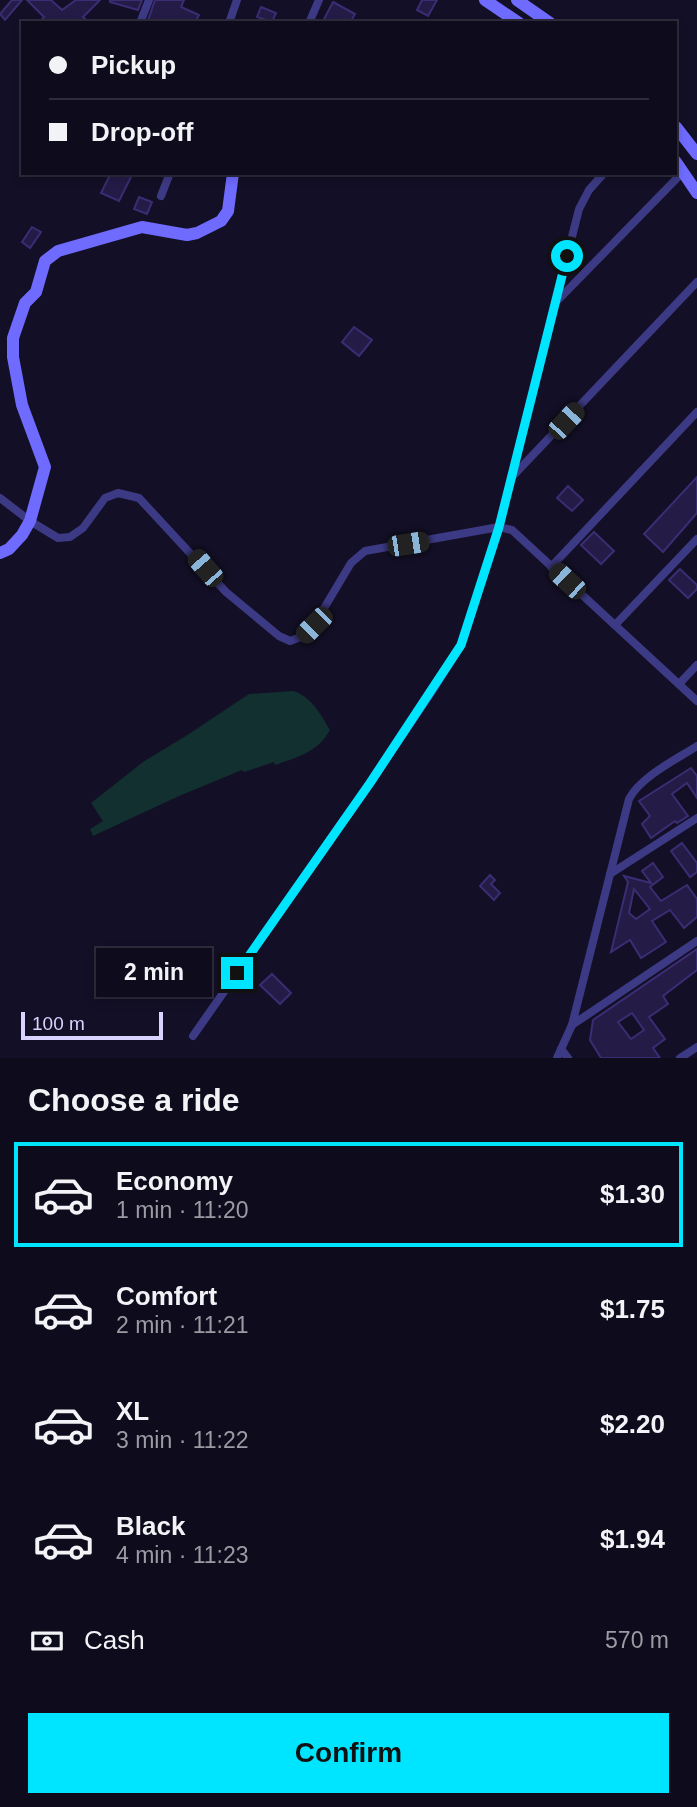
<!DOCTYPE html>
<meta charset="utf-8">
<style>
:root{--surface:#0e0b1c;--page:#1c1929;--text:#f1f3f6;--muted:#9b9ba3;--line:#2e2b3b;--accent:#00e5ff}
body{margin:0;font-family:Helvetica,sans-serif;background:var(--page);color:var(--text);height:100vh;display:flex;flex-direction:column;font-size:26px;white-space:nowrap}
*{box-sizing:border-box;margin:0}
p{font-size:23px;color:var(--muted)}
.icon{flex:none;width:38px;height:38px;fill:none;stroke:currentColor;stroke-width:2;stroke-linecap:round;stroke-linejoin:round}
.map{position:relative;height:1058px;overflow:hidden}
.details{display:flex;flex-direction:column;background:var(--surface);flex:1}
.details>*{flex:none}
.banner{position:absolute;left:21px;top:21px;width:656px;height:154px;border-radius:0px;box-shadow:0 4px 10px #0003,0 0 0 2px var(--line);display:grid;align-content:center;height:154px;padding:0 28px;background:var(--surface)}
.scale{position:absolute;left:21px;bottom:18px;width:142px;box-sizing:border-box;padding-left:7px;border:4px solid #d9d4ff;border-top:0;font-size:19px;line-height:24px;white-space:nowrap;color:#d9d4ff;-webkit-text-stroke:5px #130f26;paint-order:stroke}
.end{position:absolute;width:32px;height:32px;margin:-16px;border:9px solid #00e5ff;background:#111;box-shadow:0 0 0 4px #111}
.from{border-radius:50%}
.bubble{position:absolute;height:49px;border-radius:0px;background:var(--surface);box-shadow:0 4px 10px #0003,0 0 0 2px var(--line);font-size:23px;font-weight:600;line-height:49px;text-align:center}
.car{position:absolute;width:21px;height:42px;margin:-21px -10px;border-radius:9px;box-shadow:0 0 5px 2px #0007;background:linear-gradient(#222 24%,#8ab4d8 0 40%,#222 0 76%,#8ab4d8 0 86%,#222 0)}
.banner b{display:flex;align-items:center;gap:24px;height:66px;font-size:26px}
.banner b+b{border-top:2px solid var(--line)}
.banner i{width:18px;height:18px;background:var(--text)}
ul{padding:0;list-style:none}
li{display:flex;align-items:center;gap:21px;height:105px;margin:0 14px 10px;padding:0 14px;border:4px solid transparent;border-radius:0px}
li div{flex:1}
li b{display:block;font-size:26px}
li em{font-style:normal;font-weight:600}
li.selected{border-color:var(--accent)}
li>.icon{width:63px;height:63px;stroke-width:1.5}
h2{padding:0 28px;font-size:32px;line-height:84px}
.pay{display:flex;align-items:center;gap:18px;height:77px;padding:0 28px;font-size:26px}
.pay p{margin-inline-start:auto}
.action{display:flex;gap:14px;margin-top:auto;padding:14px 28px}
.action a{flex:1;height:80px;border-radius:0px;background:var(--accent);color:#111;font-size:28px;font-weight:600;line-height:80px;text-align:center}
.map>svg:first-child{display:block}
.green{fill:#12302f}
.building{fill:#241b47;stroke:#3b2d73;stroke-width:2;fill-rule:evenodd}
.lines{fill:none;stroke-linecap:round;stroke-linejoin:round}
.street{stroke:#3d3a85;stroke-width:8}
.secondary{stroke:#6f6bff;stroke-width:12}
.route{stroke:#00e5ff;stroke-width:9}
</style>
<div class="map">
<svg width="697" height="1058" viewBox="0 0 697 1058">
<rect width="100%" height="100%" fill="#130f26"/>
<path class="green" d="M293 691C311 696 321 715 330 730 318 752 298 757 275 765L274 762 244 772 242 770 179 796 93 836 90 829 103 821 91 803 143 762 189 734 249 694Z"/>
<g class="building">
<path d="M12 0H22L5 20 0 14Z"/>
<path d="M27 0H51L62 10 76 0H100L83 17 89 23H39L44 17Z"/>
<path d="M110 0H142L138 10 110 2Z"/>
<path d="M155 0H184L181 7 199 15 195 23H147Z"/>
<path d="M422 0H437L428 16 417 10Z"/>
<path d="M333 2 355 14 350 23H331L324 19Z"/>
<path d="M261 7 276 13 272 22 257 17Z"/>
<path d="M111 173H133L119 201 101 193Z"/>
<path d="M139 197 152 202 147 214 134 209Z"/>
<path d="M32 227 41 232 30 248 22 242Z"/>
<path d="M354 327 372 340 359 356 342 342Z"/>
<path d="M697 477V513L663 552 644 534Z"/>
<path d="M568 486 583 500 572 511 557 498Z"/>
<path d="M594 532 614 551 601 564 581 545Z"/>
<path d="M680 569 697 585V589L688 598 669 580Z"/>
<path d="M691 768 697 776V798L687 783 672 794 688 816 677 823 675 821 651 838 642 824 650 816 639 801Z"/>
<path d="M682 843 697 863V872L690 877 671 851Z"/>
<path d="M653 863 663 877 650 887 661 901 687 885 697 899V917L684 928 670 910 652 921 666 942 641 958 630 940 611 952 628 882 624 876 651 883 642 871ZM634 889 650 909 636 919 629 913Z"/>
<path d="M490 875 495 880 491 884 500 893 494 900 480 886Z"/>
<path d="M697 949V970L663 996 668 1004 649 1017 665 1039 653 1048 660 1058H601L590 1040 593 1020ZM632 1013 644 1030 631 1039 618 1022Z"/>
<path d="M272 974 291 993 280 1004 260 985Z"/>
</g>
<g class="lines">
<g class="street">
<path d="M140 23 149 0"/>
<path d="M229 23 237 0"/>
<path d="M309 23 319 0"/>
<path d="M161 196 170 173"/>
<path d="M557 301 683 172"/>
<path d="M511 478 697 282"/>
<path d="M0 498 30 521 58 538 70 537 83 528 105 498 118 493 139 498 226 592 279 636 290 641 301 637 314 625 351 563 365 551 499 527 512 530 697 701"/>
<path d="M551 567 697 412"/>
<path d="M615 625 697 539"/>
<path d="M679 684 697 665"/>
<path d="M610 874 697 818"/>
<path d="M572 1025 697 941"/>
<path d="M193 1036 370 783 433 690 461 645 499 527 579 209 589 190 604 173"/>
<path d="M561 1049 568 1058"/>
<path d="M557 1058 572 1025 629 799C640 777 677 759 697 746"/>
<path d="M680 1058 697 1047"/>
</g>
<g class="secondary">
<path d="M485 0 519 23"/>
<path d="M517 0 550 23"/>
<path d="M676 127 697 154"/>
<path d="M676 162 697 193"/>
<path d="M0 553 9 549 22 535 30 521 45 467 22 405 13 357V338L25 303 36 292 45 261 58 251 142 227 187 235 197 233 221 221 228 211 233 173"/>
</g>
</g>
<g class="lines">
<path class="route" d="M237 973 370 783 461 645 499 527 567 256"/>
</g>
</svg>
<div class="scale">100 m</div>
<i class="end from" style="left:567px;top:256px"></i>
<i class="end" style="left:237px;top:973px"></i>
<div class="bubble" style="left:96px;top:948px;width:116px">2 min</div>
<i class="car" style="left:566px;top:421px;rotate:43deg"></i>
<i class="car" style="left:408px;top:544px;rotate:81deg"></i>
<i class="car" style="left:205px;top:568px;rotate:319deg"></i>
<i class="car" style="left:567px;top:581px;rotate:313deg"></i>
<i class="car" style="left:314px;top:625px;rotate:225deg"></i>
<div class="banner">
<b><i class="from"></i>Pickup</b>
<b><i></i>Drop-off</b>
</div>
</div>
<section class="details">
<h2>Choose a ride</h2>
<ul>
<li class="selected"><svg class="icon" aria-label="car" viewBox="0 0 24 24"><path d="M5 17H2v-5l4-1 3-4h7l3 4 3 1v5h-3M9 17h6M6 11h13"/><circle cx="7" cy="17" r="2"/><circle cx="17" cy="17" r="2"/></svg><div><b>Economy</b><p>1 min · 11:20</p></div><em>$1.30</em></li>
<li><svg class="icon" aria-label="car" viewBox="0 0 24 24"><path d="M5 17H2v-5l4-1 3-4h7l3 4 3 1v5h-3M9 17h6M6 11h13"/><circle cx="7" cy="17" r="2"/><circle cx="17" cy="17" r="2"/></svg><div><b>Comfort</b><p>2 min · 11:21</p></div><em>$1.75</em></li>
<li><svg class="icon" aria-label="car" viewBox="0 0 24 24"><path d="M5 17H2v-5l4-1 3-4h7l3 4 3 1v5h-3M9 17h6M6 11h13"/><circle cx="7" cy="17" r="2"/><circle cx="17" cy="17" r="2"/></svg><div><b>XL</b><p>3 min · 11:22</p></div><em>$2.20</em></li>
<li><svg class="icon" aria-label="car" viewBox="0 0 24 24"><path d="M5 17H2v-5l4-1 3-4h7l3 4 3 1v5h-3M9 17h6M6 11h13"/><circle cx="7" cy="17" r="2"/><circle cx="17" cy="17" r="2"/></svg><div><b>Black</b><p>4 min · 11:23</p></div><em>$1.94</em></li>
</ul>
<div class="pay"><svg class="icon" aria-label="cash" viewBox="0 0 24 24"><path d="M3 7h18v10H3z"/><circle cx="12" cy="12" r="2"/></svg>Cash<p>570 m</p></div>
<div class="action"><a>Confirm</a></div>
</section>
